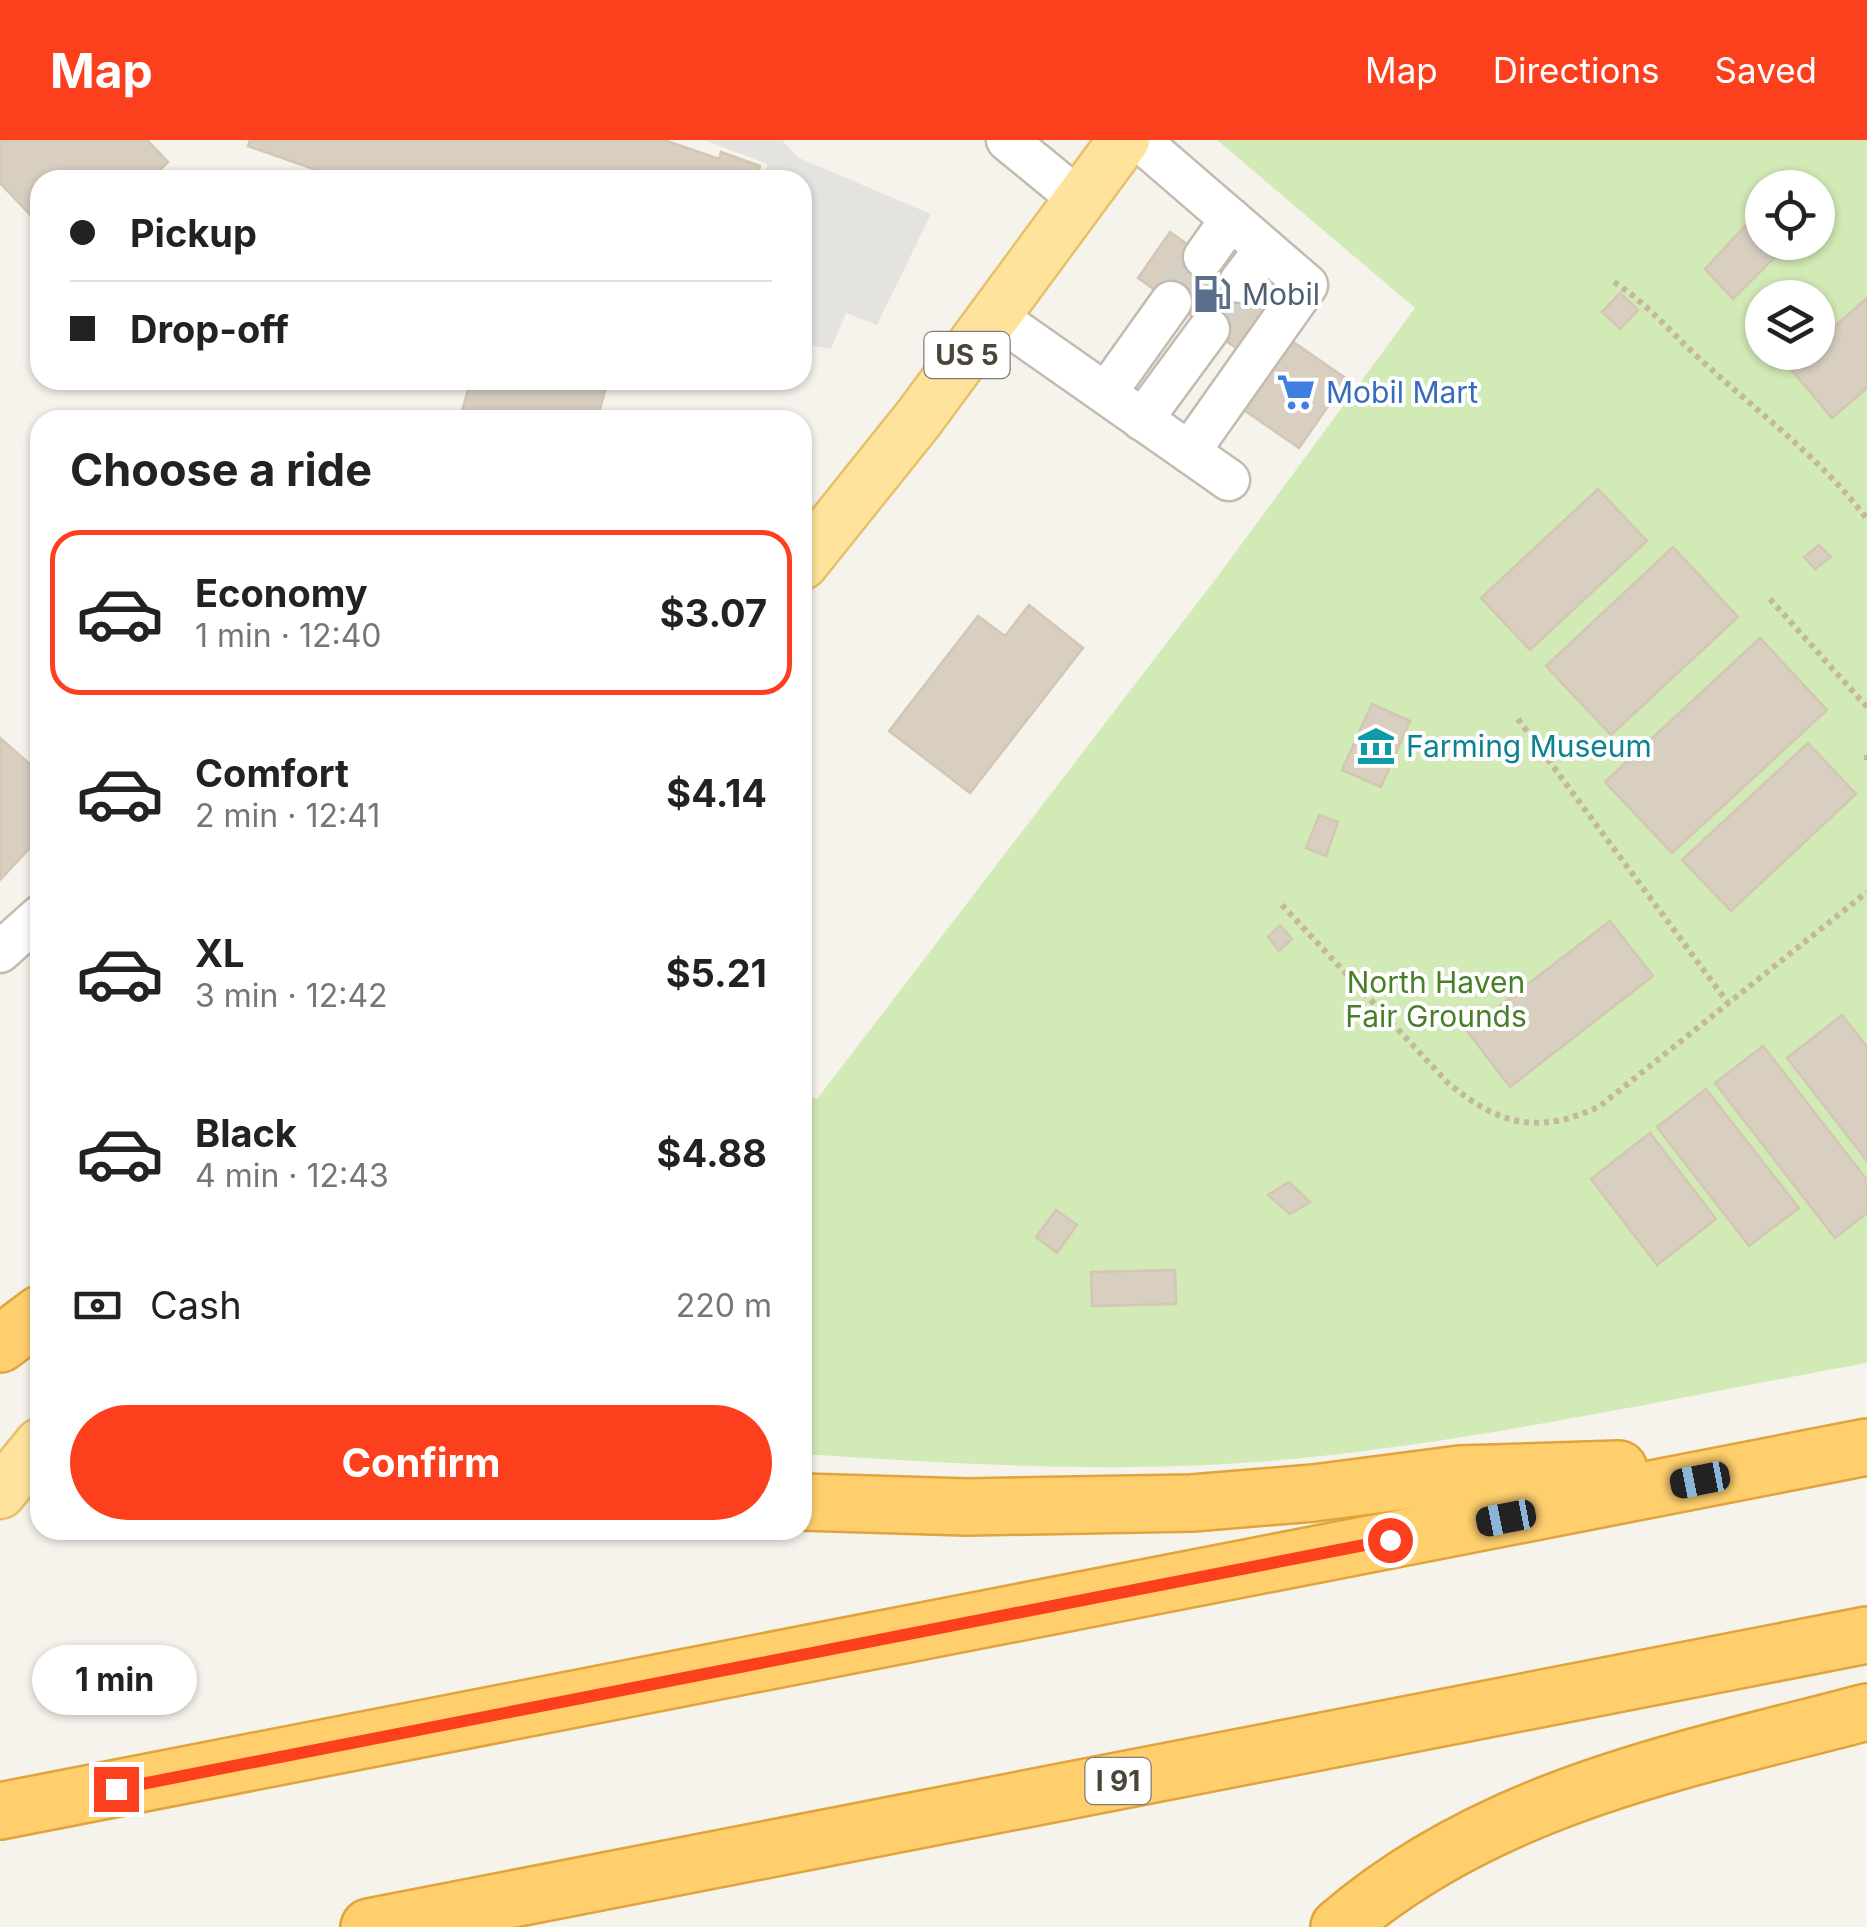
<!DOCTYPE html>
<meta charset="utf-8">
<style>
:root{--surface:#fff;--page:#f6f6f6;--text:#222;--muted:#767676;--line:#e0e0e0;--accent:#fc3f1d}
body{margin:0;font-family:Inter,sans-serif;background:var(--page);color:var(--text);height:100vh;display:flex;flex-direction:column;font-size:38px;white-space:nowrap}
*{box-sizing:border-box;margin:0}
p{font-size:32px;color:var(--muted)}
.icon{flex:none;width:55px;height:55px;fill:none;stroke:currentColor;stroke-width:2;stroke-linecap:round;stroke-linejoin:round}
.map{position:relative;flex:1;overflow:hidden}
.drawer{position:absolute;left:30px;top:270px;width:782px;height:1130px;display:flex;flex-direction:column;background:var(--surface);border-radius:30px;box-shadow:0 2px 8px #0004}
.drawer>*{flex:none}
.banner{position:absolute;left:30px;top:30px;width:782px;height:220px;border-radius:30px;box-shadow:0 2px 8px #0004;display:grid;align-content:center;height:220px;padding:0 40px;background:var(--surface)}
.buttons{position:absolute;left:1745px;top:30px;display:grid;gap:20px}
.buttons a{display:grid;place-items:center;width:90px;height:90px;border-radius:50%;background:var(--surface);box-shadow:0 2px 8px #0004;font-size:50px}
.end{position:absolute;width:45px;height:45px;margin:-22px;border:12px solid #fc3f1d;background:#fff;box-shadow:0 0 0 5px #fff}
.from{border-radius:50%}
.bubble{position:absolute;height:70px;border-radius:35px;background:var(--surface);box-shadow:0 2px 8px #0004;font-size:32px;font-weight:700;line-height:70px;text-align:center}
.car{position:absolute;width:30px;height:60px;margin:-30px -15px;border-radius:12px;box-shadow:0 0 8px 2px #0007;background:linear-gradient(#222 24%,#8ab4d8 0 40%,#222 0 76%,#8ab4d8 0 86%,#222 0)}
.banner b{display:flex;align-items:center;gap:35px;height:95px;font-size:38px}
.banner b+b{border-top:2px solid var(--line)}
.banner i{width:25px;height:25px;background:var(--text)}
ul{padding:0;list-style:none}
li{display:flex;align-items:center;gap:30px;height:165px;margin:0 20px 15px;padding:0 20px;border:5px solid transparent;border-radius:30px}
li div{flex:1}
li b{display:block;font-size:38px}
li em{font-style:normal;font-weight:700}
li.selected{border-color:var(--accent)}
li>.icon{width:90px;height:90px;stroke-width:1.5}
h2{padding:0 40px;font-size:45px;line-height:120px}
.pay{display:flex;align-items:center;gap:25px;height:110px;padding:0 40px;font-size:38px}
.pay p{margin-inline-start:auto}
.primary-button{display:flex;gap:20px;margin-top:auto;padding:20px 40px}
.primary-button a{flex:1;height:115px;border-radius:60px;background:var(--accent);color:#fff;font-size:40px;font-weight:700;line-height:115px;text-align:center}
header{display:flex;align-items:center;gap:60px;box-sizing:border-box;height:140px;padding:0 50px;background:var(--accent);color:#fff}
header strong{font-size:48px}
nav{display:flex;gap:55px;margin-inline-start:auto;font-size:35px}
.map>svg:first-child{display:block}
.green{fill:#d2eab5;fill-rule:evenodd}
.parking{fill:#e5e3e0}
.building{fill:#d8cfc1;stroke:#d3c7b4;stroke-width:2.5}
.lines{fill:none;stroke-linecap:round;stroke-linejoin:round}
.minor-tunnel{stroke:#d4d0c8;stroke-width:40;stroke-dasharray:40 20;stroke-linecap:butt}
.minor-casing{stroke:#c2bbae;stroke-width:45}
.major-casing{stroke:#e6c16a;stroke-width:55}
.highway-casing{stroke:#e0a43c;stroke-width:60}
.path{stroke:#c4b79f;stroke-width:6;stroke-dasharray:5 5;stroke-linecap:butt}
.minor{stroke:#fff;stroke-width:40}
.major{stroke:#ffe39c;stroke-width:50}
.highway{stroke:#ffcf6e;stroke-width:55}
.route{stroke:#fc3f1d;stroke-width:12}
.labels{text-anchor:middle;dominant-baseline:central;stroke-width:8;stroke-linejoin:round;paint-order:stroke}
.shield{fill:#fff;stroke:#817c74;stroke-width:2.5}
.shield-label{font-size:28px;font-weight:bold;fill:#4b4439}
.service-label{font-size:30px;fill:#4e5e75;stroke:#fff;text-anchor:start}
.shop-label{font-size:30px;fill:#366cbe;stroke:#fff;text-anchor:start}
.culture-label{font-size:30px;fill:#0d838f;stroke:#fff;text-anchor:start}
.park-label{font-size:30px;fill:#4a7f2a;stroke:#fff}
</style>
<header>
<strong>Map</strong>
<nav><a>Map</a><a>Directions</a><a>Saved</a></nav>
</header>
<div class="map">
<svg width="1867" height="1787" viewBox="0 0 1867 1787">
<rect width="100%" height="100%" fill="#f6f3ec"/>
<path class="green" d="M1217 0H1867V1223C1670 1258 1470 1304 1270 1321 1114 1334 958 1324 803 1314L802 953 817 959 1218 436 1415 168ZM1762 48H1818V102H1762ZM1762 158H1818V212H1762Z"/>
<path class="parking" d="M704 0H782L799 18 931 74 877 185 846 173 831 209 803 204 802 40H764L767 24Z"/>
<g class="building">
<path d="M0 0H147L168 22 150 40H40V85L0 43Z"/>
<path d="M250 0H664L719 19 721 12 760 26 755 40H345L248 6Z"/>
<path d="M1762 68V102H1790L1733 159 1705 129Z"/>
<path d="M1170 92 1282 172 1250 218 1138 138Z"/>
<path d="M1620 153 1638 170 1620 189 1602 172Z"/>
<path d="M1867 158V248L1832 278 1788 226 1804 212H1818V201Z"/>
<path d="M1289 199 1347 239 1299 308 1241 268Z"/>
<path d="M471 240H597L607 243 597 280H484L461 274Z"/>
<path d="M1598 349 1647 401 1530 510 1481 458Z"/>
<path d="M1819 405 1831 417 1815 429 1804 417Z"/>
<path d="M1673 407 1738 477 1611 595 1546 526Z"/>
<path d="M1029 465 1083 508 970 653 889 591 978 476 1005 496Z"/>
<path d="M1760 498 1827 570 1672 713 1605 642Z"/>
<path d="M1372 564 1410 581 1381 647 1342 630Z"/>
<path d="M0 598 40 633V697L0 740Z"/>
<path d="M1808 603 1856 654 1731 771 1682 720Z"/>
<path d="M1319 675 1338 682 1326 716 1306 708Z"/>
<path d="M1610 781 1653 836 1510 947 1467 891Z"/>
<path d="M1280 785 1292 799 1279 811 1268 797Z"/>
<path d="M1842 875 1867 907V1021L1787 918Z"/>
<path d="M1763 906 1867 1040V1073L1835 1098 1715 943Z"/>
<path d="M1706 949 1799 1068 1749 1106 1657 987Z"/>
<path d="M1650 993 1716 1079 1657 1125 1591 1039Z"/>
<path d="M1289 1042 1310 1062 1290 1074 1268 1055Z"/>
<path d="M1056 1070 1077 1085 1057 1113 1036 1097Z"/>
<path d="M1175 1130 1176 1164 1092 1166 1091 1132Z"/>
</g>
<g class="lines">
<g class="minor-tunnel">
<path d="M1171 162 1204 117"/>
<path d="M1209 189 1240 142"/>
</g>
<g class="minor-casing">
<g id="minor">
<path d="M1007 0 1080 60"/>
<path d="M1139 0 1307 145 1189 312"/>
<path d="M1204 117 1231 79"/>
<path d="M1240 142 1265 109"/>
<path d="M995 176 1229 340"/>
<path d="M1106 253 1171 162"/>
<path d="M1142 280 1209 189"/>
<path d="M0 812 40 776"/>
</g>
</g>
<g class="major-casing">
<g id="major">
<path d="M802 424 919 278 1124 0"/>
<path d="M0 1353 40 1304"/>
</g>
</g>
<g class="highway-casing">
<g id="highway">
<path d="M0 1204 40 1174"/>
<path d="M802 1362 967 1367 1192 1363 1314 1353 1460 1334 1619 1329"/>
<path d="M0 1671 1867 1307"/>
<path d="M369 1787 1867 1495"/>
<path d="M1339 1787C1489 1657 1681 1621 1867 1572"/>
</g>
</g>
<g class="path">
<path d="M1614 142C1648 164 1670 192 1700 219 1757 272 1820 317 1867 379"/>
<path d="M1770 459 1867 567"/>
<path d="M1518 579 1728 863"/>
<path d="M1867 615V624"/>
<path d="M1282 765 1448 943C1500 986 1539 995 1600 966L1867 752"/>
</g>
<use href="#minor" class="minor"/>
<use href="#major" class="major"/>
<use href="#highway" class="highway"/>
</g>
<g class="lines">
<path class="route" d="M116 1649 1390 1400"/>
</g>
<defs>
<g id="fuel-bare" transform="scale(3)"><path d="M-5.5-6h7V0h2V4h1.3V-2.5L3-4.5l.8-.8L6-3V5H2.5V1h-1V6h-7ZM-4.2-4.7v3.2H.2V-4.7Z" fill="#5c6f8a" stroke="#fff" stroke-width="2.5" paint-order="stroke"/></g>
<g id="supermarket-bare" transform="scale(3)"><path d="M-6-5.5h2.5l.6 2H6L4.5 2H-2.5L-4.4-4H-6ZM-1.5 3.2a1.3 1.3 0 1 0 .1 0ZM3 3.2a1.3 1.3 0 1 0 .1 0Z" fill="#3f7fe0" stroke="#fff" stroke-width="2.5" paint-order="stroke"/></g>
<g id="museum-bare" transform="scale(3)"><path d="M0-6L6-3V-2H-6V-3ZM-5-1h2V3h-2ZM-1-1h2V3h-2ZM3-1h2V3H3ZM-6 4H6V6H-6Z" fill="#0f9aa8" stroke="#fff" stroke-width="2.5" paint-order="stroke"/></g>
</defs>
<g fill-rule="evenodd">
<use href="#fuel-bare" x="1212" y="154"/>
<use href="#supermarket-bare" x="1296" y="252"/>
<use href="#museum-bare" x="1376" y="606"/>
</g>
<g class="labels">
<g class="shield">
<rect x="924.5" y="192" width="85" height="46" rx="8"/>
<rect x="1085.5" y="1618" width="65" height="46" rx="8"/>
</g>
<g class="shield-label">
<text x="967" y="215">US 5</text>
<text x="1118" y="1641">I 91</text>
</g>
<g class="service-label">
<text x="1242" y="154">Mobil</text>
</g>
<g class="shop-label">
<text x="1326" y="252">Mobil Mart</text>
</g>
<g class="culture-label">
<text x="1406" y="606">Farming Museum</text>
</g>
<g class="park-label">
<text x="1436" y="842">North Haven<tspan x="1436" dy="34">Fair Grounds</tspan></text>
</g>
</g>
</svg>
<div class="buttons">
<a><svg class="icon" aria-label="locate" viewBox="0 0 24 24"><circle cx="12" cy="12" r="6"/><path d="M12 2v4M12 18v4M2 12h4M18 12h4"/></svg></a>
<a><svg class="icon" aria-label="layers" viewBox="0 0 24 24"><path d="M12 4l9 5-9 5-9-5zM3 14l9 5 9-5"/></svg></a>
</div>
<i class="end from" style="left:1390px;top:1400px"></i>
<i class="end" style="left:116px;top:1649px"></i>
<div class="bubble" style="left:32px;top:1505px;width:165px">1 min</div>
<i class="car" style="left:1700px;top:1340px;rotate:259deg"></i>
<i class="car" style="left:1506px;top:1378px;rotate:259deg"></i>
<div class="banner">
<b><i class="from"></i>Pickup</b>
<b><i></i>Drop-off</b>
</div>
<section class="drawer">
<h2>Choose a ride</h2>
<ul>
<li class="selected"><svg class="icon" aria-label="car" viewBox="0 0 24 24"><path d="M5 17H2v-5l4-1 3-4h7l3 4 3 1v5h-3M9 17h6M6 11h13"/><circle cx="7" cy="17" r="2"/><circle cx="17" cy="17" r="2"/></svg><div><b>Economy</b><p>1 min · 12:40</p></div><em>$3.07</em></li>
<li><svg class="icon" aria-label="car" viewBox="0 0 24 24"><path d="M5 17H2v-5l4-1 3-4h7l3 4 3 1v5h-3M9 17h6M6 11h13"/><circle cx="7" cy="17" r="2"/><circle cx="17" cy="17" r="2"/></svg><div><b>Comfort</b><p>2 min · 12:41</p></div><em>$4.14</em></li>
<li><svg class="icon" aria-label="car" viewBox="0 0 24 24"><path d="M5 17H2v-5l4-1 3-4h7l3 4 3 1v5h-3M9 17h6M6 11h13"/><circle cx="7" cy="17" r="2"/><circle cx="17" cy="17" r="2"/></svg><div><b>XL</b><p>3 min · 12:42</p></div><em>$5.21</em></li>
<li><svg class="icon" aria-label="car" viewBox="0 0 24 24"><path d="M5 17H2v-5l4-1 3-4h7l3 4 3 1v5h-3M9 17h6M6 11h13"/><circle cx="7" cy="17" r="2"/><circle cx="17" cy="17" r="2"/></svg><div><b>Black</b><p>4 min · 12:43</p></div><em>$4.88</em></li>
</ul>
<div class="pay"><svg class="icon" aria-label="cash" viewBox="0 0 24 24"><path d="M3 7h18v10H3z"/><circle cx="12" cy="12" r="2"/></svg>Cash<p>220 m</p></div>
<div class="primary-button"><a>Confirm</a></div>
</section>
</div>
